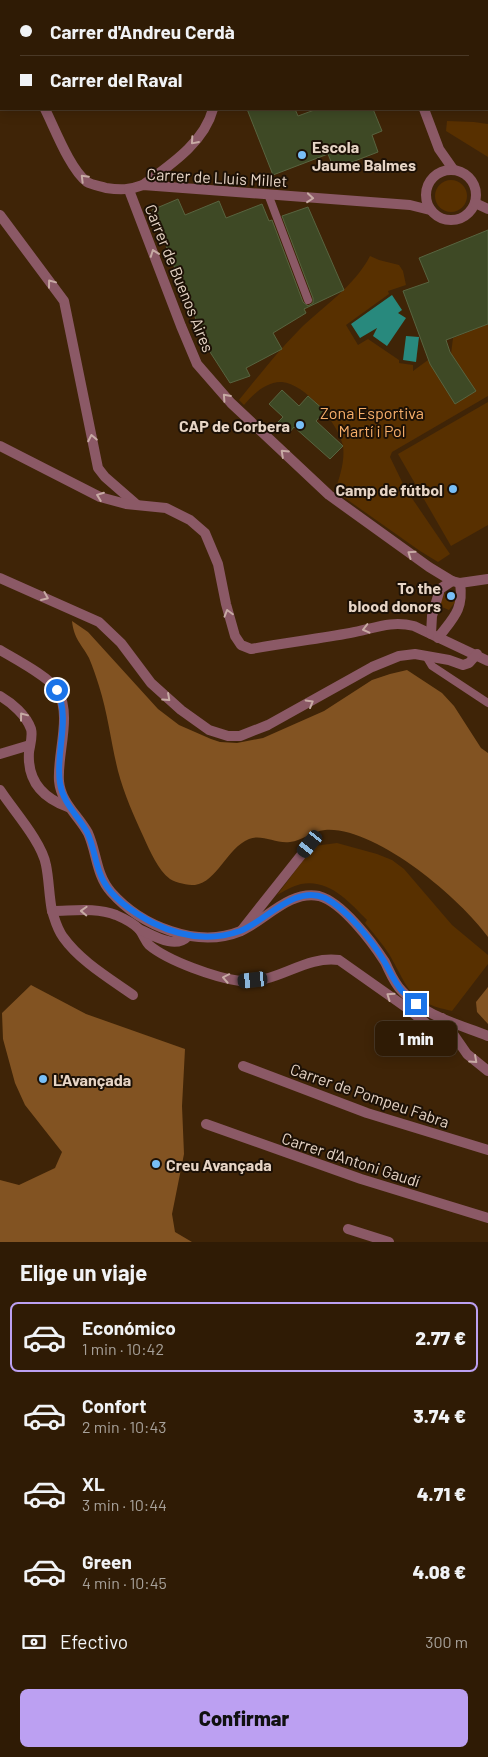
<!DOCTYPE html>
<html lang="es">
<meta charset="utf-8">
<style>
:root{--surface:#2f1b05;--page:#3b2813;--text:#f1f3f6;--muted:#a7a19a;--line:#4a3927;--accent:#bca0f2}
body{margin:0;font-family:Barlow,sans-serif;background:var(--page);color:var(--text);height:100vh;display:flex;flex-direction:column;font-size:19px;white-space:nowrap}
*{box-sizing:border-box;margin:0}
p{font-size:16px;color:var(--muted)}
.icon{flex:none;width:28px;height:28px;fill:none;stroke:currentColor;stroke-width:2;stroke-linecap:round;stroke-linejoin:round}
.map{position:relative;height:1242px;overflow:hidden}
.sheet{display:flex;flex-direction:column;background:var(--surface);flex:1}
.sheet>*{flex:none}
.hud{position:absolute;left:0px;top:0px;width:489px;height:110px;box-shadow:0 2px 12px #0003,0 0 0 1px var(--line);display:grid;align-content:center;height:110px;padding:0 20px;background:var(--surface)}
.end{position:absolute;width:22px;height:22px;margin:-11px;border:6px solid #1a73e8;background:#fff;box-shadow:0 0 0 2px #fff}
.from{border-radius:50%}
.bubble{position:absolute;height:35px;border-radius:8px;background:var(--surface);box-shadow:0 2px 12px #0003,0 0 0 1px var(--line);font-size:16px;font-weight:800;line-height:35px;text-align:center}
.car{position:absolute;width:15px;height:30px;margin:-15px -8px;border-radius:6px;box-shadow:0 0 4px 1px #0007;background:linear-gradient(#222 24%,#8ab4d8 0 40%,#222 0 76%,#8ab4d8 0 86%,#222 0)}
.hud b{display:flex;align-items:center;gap:18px;height:48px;font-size:19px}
.hud b+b{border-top:1px solid var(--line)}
.hud i{width:12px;height:12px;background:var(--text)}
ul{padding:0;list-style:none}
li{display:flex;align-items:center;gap:15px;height:70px;margin:0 10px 8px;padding:0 10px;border:2px solid transparent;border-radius:8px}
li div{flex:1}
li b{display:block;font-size:19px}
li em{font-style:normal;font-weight:800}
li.active{border-color:var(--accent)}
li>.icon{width:45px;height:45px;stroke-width:1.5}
h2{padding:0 20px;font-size:22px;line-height:60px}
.pay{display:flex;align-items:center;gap:12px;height:55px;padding:0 20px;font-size:19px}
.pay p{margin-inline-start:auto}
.button{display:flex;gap:10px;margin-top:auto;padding:10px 20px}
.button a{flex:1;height:58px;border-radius:8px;background:var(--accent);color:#111;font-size:20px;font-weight:800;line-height:58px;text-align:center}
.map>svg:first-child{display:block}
.green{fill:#583000}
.forest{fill:#825322}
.water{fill:#28897d}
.building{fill:#3e4925;stroke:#586440}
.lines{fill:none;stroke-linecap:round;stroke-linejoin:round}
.service{stroke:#8b5966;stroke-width:8}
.minor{stroke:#8b5966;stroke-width:10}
.tertiary{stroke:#8b5966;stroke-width:10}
.oneway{stroke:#c7aaa4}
.route{stroke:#1a73e8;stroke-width:6}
.poi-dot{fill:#78bff7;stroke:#1d1106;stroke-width:2}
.labels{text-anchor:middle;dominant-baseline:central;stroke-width:4;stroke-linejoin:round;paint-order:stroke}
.poi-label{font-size:16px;font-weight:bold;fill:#e7d5c6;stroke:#1d1106;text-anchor:start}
.street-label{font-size:16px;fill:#e7d5c6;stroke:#1d1106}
.park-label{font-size:16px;fill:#f6ae6a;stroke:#1d1106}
</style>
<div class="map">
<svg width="488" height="1242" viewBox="0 0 488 1242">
<rect width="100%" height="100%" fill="#3f2407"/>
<g class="green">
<path d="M447 121 474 122 488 124V157L446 131Z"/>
<circle cx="451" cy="196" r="16"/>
<path d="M370 256 379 260 399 265 403 271 406 285 388 291 389 294 346 325 358 345 368 339 399 360V363L413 365V371L428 360 430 364 451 354 453 338 488 324V396L392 452 390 457 405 488 450 554 438 562 420 551 335 491C340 476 345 461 343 446 339 424 304 383 282 382 267 381 253 394 244 405L239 400C258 377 277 352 299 330 323 306 354 287 370 256Z"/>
<path d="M488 402V525L451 546 398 454Z"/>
<path d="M446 592C452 592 454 594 457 600L449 610 440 606 443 595Z"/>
<path d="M337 843 377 854 392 860 404 869 452 925 488 955V964L452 1011C407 1001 410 990 389 954 382 943 373 933 365 923L367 920C349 902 330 879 301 884 293 886 284 891 277 895L314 846Z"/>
</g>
<g class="forest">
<path d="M72 621 88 632 158 709 179 725 211 739 220 742 237 743 263 738 324 711 372 680 390 674 407 670 442 693 454 706 481 748 488 753V937C460 898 375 826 325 830 312 831 302 841 290 842 276 844 262 834 249 839 227 848 217 882 195 885 187 885 177 883 170 879 158 870 150 851 144 838 134 816 124 794 118 771 111 743 108 714 99 686 96 677 93 667 89 658 81 643 74 639 72 621Z"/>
<path d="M31 985 86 1014 185 1049 182 1106 184 1154 172 1214 175 1232 192 1242H0V1180L19 1185 55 1168 62 1152 25 1105 15 1083 3 1039 2 1013Z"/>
<path d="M488 987V1024L477 1012 476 1002Z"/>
</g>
<g class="water">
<path d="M392 295 402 310 398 313 406 318 387 346 373 336 377 328 360 338 351 324Z"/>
<path d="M406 336 419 337 416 362 403 360Z"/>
</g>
<g class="building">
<path d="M247 109H295L298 116 317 109H373L382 131 372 135 378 152 334 169 328 154 273 175Z"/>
<path d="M178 199 185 215 219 201 226 218 262 204 269 221 272 220 303 302 308 306 313 303V298L282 216 308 207 344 290 304 309 306 313 273 333 282 349 246 368 250 376 230 383 210 352 183 289 152 210Z"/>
<path d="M488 230V324L446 340 450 352 476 391 455 404 430 364 403 291 429 282 419 258Z"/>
<path d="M282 390 299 406 308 396 325 411 316 421 343 446 330 459 294 427 289 433 278 422 283 417 269 404Z"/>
</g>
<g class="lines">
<g class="service">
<path d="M268 194 308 300"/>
<path d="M426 656 432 666 488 703"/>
</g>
<g class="minor">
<path d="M203 0V1"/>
<path d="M384 0 385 1"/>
<path d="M420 1V0"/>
<path d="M0 80 1 79"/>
<path d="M45 109C55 129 70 169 87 182 92 185 100 186 106 188 120 190 130 190 143 185L410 205 430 210"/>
<path d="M424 109 439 149 453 169"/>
<circle cx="451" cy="195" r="25"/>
<path d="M143 185C170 165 204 143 213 109"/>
<path d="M129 190 181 326 197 364 231 403 329 495 429 567 452 581 460 583 488 579"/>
<path d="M475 203 488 209"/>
<path d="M0 215 64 301 98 468 105 477 136 504"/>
<path d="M0 446 100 497 126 504 166 508 190 520 205 533 218 564 226 604 235 636 241 645 251 649C284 643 317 639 350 633 373 629 390 620 414 626L488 661"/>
<path d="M0 578 99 622 121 643 151 683 181 710 209 730 228 736H240L268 725 372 667 399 656 415 654 449 660 463 665 469 663 477 654"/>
<path d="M431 634 432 616 440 589 452 581"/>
<path d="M438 638C453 618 464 610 460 583"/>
<path d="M0 696C12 703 26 715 31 729 33 736 30 745 29 752 27 781 43 798 68 807"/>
<path d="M0 754 30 745"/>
<path d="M0 790C13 810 42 842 46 865 49 879 49 896 52 911 72 911 96 907 116 915 123 918 133 923 139 929 143 934 145 940 149 945 168 961 216 978 240 981 276 985 304 955 339 960L407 1008 448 1041 458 1043"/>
<path d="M52 911C55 920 57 929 63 937 80 961 109 978 133 995"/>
<path d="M139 929C153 935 175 950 188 936"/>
<path d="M241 931 310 844"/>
<path d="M442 1018 467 1054 488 1071"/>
<path d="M243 1066 367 1113 488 1150"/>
<path d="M206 1124 361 1179 488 1218"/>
<path d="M348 1229 389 1242"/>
</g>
<path class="tertiary" d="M0 650C15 659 50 677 58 691 72 716 57 754 59 781 61 803 78 815 88 833 97 853 96 875 111 892 141 926 197 949 241 931 266 920 289 890 319 896 342 902 372 942 385 962 390 972 394 983 402 991 424 1016 458 1024 488 1036"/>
</g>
<defs><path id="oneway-chevron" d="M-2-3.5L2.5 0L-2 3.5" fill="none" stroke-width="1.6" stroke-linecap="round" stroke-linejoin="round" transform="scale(1.25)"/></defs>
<g class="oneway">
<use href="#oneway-chevron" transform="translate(194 141) rotate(131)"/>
<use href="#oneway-chevron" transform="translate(84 178) rotate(-135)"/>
<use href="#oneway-chevron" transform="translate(310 198) rotate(5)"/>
<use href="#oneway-chevron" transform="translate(154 253) rotate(-110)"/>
<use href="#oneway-chevron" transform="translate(51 283) rotate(-127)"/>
<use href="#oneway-chevron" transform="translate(226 397) rotate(-132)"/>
<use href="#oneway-chevron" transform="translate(92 438) rotate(-101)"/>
<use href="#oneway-chevron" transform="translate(284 453) rotate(-137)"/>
<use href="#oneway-chevron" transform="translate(100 496) rotate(-159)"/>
<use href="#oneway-chevron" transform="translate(411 554) rotate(-145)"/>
<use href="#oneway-chevron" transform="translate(45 597) rotate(23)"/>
<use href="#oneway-chevron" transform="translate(228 613) rotate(-106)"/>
<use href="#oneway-chevron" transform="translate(366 629) rotate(166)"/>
<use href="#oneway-chevron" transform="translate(167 698) rotate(42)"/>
<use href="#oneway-chevron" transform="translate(310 703) rotate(-30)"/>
<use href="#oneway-chevron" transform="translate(23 716) rotate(-127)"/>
<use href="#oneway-chevron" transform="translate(84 911) rotate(-178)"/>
<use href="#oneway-chevron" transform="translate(226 978) rotate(-169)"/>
<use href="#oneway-chevron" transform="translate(390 996) rotate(-145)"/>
<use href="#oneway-chevron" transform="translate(474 1060) rotate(42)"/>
</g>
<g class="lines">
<path class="route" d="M57 690C71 720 55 752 60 783 63 804 78 815 87 832 95 848 95 867 104 882 114 900 134 913 153 923 181 937 209 942 240 931 266 921 295 884 325 898 347 909 372 941 384 961 390 971 394 982 402 991 406 995 411 999 416 1004"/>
</g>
<g class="poi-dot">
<circle cx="302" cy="155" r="5"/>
<circle cx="300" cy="425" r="5"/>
<circle cx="453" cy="489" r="5"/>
<circle cx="451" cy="596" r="5"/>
<circle cx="43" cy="1079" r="5"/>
<circle cx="156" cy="1164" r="5"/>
</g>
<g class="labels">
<g class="poi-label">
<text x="312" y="146">Escola<tspan x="312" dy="18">Jaume Balmes</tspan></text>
<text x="290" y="425" text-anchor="end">CAP de Corbera</text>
<text x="443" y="489" text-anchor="end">Camp de fútbol</text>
<text x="441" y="587" text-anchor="end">To the<tspan x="441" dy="18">blood donors</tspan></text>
<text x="53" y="1079">L'Avançada</text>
<text x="166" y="1164">Creu Avançada</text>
</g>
<g class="street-label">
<text transform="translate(217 177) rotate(3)">Carrer de Lluis Millet</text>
<text transform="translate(180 278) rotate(68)">Carrer de Buenos Aires</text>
<text transform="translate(370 1095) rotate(19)">Carrer de Pompeu Fabra</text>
<text transform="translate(351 1159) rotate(18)">Carrer d'Antoni Gaudí</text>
</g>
<g class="park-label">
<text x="372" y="412">Zona Esportiva<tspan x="372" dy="18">Martí i Pol</tspan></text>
</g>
</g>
</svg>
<i class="end from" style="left:57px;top:690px"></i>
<i class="end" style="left:416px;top:1004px"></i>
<div class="bubble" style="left:375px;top:1021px;width:82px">1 min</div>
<i class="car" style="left:310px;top:844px;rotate:219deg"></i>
<i class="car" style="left:253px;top:980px;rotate:264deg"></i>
<div class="hud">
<b><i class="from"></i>Carrer d'Andreu Cerdà</b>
<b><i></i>Carrer del Raval</b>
</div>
</div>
<section class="sheet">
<h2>Elige un viaje</h2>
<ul>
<li class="active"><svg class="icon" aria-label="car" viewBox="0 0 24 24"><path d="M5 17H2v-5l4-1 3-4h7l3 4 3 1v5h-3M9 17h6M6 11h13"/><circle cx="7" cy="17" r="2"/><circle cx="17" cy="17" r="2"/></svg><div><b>Económico</b><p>1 min · 10:42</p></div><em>2.77 €</em></li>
<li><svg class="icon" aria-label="car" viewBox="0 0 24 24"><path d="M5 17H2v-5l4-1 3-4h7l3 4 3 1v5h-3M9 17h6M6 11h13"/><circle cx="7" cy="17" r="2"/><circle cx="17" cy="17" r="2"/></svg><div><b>Confort</b><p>2 min · 10:43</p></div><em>3.74 €</em></li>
<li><svg class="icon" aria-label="car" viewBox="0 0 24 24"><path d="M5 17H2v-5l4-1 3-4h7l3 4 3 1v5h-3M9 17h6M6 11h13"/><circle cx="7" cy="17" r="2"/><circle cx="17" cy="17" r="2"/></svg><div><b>XL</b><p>3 min · 10:44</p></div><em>4.71 €</em></li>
<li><svg class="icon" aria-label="car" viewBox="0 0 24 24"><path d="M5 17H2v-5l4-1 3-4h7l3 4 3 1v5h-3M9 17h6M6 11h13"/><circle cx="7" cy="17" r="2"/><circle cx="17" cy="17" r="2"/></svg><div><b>Green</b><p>4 min · 10:45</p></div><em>4.08 €</em></li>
</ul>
<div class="pay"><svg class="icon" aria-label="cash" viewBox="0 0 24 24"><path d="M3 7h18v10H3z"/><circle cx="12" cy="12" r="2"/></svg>Efectivo<p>300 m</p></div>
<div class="button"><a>Confirmar</a></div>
</section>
